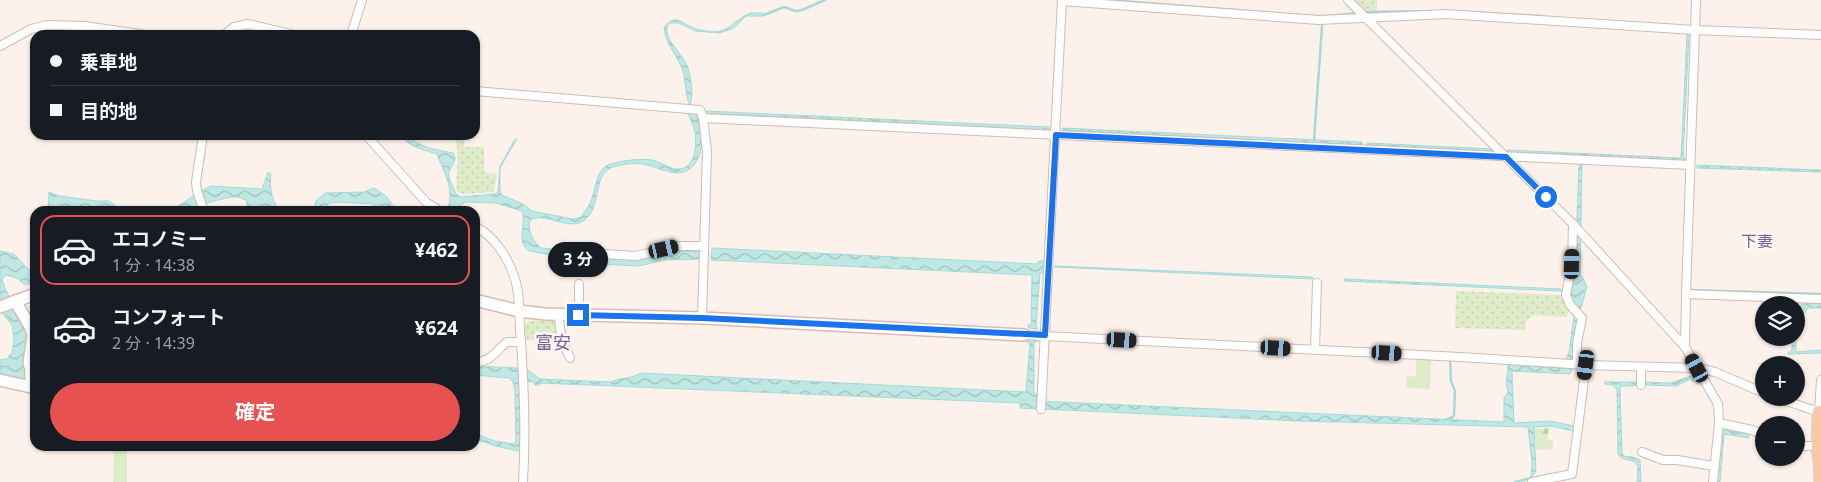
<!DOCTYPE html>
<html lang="ja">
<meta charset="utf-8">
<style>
:root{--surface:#171b24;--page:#20242c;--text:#f1f3f6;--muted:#9ea1a6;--line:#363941;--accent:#e75150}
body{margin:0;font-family:"Noto Sans","Noto Sans JP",sans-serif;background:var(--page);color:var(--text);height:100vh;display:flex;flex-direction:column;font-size:19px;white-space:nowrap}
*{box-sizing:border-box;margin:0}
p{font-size:16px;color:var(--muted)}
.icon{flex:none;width:28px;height:28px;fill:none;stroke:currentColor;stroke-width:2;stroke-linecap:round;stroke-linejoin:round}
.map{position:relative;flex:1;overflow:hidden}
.side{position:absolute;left:30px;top:206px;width:450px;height:245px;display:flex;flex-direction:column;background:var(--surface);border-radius:15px;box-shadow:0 1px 4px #0004}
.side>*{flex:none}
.guide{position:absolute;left:30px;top:30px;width:450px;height:110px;border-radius:15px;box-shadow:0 1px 4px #0004;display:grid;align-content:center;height:110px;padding:0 20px;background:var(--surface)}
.tools{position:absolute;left:1755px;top:296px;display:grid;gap:10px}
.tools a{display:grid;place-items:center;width:50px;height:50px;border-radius:50%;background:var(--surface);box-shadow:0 1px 4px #0004;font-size:25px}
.end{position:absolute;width:22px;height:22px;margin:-11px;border:6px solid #1a73e8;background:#fff;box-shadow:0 0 0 2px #fff}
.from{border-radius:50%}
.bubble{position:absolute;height:35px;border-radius:18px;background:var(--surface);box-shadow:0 1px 4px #0004;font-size:16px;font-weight:700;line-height:35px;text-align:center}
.car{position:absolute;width:15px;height:30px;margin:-15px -8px;border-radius:6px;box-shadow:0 0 4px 1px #0007;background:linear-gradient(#222 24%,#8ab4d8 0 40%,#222 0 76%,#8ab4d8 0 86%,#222 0)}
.guide b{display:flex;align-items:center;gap:18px;height:48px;font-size:19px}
.guide b+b{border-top:1px solid var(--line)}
.guide i{width:12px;height:12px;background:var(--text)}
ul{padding:9px 0 0;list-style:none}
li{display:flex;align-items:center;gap:15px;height:70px;margin:0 10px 8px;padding:0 10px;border:2px solid transparent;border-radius:15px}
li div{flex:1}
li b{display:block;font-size:19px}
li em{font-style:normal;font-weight:700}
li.selected{border-color:var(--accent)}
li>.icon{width:45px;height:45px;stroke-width:1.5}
.button{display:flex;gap:10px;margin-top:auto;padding:10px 20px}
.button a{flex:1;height:58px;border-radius:30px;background:var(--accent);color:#fff;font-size:20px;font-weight:700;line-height:58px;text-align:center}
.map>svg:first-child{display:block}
.grass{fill:url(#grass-dots)}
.forest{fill:url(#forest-firs)}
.garden{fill:#dfecc9}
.water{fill:url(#water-waves);stroke:#a4dad7}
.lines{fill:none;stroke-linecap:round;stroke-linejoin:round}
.stream{stroke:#a4dad7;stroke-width:2.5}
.street-casing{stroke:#d3bab3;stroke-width:10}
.secondary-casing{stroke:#d8bbb3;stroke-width:14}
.primary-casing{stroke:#dacfcd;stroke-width:15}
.street{stroke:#fff;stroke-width:8}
.secondary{stroke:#fff;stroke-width:11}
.primary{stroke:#fbc8a4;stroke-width:12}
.route{stroke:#1a73e8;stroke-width:6}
.labels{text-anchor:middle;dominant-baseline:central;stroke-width:5;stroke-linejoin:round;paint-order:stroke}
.neighbourhood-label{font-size:16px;fill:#7a6695;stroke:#fff7f2}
.quarter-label{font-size:18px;fill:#7a6695;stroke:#fff7f2}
</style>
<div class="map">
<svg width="1821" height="482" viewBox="0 0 1821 482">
<defs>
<pattern id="grass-dots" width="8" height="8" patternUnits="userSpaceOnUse" patternTransform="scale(1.25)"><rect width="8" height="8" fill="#dfecc9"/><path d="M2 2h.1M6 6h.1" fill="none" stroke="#c3ccae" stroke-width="1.8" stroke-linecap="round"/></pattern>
<pattern id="forest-firs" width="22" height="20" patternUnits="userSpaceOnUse" patternTransform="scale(1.25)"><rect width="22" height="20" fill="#dfecc9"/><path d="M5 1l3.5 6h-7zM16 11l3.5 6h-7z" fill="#c3ccae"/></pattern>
<pattern id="water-waves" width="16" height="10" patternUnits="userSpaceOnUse" patternTransform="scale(1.25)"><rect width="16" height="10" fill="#bfe8e5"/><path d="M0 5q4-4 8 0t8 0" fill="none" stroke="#a0bfbc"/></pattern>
</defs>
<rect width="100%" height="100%" fill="#fdf2eb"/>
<g class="grass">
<path d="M1353 0H1377V11L1363 10Z"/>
<path d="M461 136 465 147H484V170L488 173 497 174 494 192 463 194 457 192C455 174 461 156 455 139Z"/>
<path d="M1456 291 1563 295 1569 311 1566 317 1534 315 1526 321V330L1455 328Z"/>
<path d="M558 320V335L560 344 540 343 539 340H524V325L530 321Z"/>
</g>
<path class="forest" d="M1549 428 1547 439 1553 441V449L1536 450 1535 429Z"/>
<g class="garden">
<path d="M1416 359H1431L1430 389 1406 388V377L1416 376Z"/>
<path d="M114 446H127V482H113Z"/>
</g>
<g class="water">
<path d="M751 13H763L764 16H746L734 28 720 33 695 31 679 23H669C660 38 684 54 688 68 691 78 694 96 690 106 685 94 686 83 683 71 678 56 665 44 664 27 677 13 680 23 694 28 700 31 708 31 714 32 730 32 737 17 751 13Z"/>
<path d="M1687 34H1689L1683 158H1685V161L1580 157V155L1506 152 1507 150 1681 158Z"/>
<path d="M687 110 697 112C698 124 702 137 701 149 700 156 697 161 693 166 680 180 663 169 647 165 637 162 623 164 613 167 593 174 601 203 588 217 572 235 548 211 530 220 527 230 533 241 541 248 573 250 605 261 638 258 659 257 680 249 700 252V259L665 260 639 266 598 264 529 251C515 241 527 224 522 211L496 203 465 202 454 211H447C455 188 445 176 437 154 425 150 407 147 402 135H407C418 147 437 150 453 153L455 157V160L449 172V178L456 194 461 197 495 194 498 191 500 166 515 139H517L500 168V191L502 195 523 204 532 211 573 219 581 217C585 211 590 205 592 198 596 187 596 173 606 166 615 161 641 158 652 160 661 162 668 168 677 169 695 170 697 145 695 132 694 125 689 118 687 110Z"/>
<path d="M706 111 1049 127V130L705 113Z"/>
<path d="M1062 128 1362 142V145L1063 130Z"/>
<path d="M1367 143 1494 149 1493 151 1367 145Z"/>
<path d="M1579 165H1582L1580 276H1582L1587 287 1581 308 1578 309 1570 299 1569 291 1575 267Z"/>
<path d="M1697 165 1821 170V172L1697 168Z"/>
<path d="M268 172 271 174C269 187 272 200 279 211H268L265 208C259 208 257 211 248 211L246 200 238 197H231L198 205 192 211H171L199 192 211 186 262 189Z"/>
<path d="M374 188 386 196 397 211H384L372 204 337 202 330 203 326 207 327 211H313L316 201 325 193 364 192Z"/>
<path d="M49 192 59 196 97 201H109L119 208 120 211 73 210 72 211H48Z"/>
<path d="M712 248 1038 264 1039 261H1044L1043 273H1040L1036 326 1038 329 1028 328V325H1031L1032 275 711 260Z"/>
<path d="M0 251 14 254 30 271 35 270V282L25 285 17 278 6 275 2 279C7 299 22 313 26 330 30 343 24 357 22 370L26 372 27 382 0 376V360L7 359 12 352 14 339 12 325 0 310Z"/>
<path d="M1055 266 1313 277V279L1055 267Z"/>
<path d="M1344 279 1561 289V291L1344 281Z"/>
<path d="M1804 303H1821V308H1808L1803 315 1802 325 1798 328 1796 337C1796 327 1798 318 1798 308Z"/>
<path d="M1574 316 1577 317C1577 332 1578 361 1570 374L1512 371 1514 423 1550 421 1574 426 1573 431 1552 426 1534 427 1536 471 1531 478 1532 462 1528 427 1298 421 1020 408V403L540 383 539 385H535L534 382 524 381 522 452 496 446 475 439V434L495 441 514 444 516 442 515 391 513 382 509 378 475 375V366L517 368 521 372 529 371 540 379 611 382C622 376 631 380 640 373L1026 392 1030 343 1027 342V339L1037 340V342H1034V393L1037 394V401L1504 422V398L1508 392C1505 382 1508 374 1508 363L1564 367 1566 358 1569 352Z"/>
<path d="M1792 338H1796V352L1821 350V353L1787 354 1792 350Z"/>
<path d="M1691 376 1696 377 1699 384 1690 379 1677 386 1644 385V382L1671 383Z"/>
<path d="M1605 382H1638V384L1633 386H1621L1620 388 1622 453 1624 456 1633 457 1640 460 1641 482H1637C1637 478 1639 468 1637 464 1633 458 1623 462 1618 454L1617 390 1613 385 1605 384Z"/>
<path d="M1723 430 1749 434V438L1724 434 1720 482H1716Z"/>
</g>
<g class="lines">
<g class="stream">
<path d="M1109 0 1300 15"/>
<path d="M1448 11 1542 16"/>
<path d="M1363 12 1435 11"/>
<path d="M764 15 784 7 796 11 802 10 825 0"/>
<path d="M1311 16H1327L1358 13"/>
<path d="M1314 140 1322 26"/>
<path d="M1691 290 1821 294"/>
<path d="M1445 420 1453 417 1454 415 1455 391 1451 381 1450 360"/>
<path d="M1515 482 1531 478"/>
</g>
<g class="street-casing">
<g id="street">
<path d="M1348 0 1573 224 1685 347 1718 404 1719 423 1713 482"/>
<path d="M1062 1 1319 20 1446 14 1695 30 1821 35"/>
<path d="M224 35 234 27 248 24 295 35"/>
<path d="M351 35 362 0"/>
<path d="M0 46 31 29 47 25 85 26 146 35"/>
<path d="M475 91 700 110 703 118 707 151 702 318"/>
<path d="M703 118 1690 165"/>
<path d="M203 135 196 182 197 191 204 211"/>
<path d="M366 135 426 202 440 211"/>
<path d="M1573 224 1572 264 1566 295 1570 305 1582 318 1577 343V364"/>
<path d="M475 227C493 234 508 258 514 276 520 292 519 312 520 329 524 380 526 431 523 482"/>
<path d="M581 250 606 254 636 256 678 246H704"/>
<path d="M1686 294 1821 299"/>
<path d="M559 315C559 331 563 343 570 358"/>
<path d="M579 315V284"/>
<path d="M1024 335 1460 357 1586 365 1697 368 1715 372 1764 393"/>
<path d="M1685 347 1686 294 1696 0"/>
<path d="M1315 350 1317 283"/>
<path d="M475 362C489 363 496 351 507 342H521"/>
<path d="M1641 367V385"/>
<path d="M1777 398 1819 412 1821 380"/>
<path d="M1041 409 1062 0"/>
<path d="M1719 423 1752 430 1764 435"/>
<path d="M1796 446H1818"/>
<path d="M1642 452 1663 460H1677L1714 466"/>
<path d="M1532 482 1572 474 1586 365"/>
</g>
</g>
<g class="secondary-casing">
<g id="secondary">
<path d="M475 300 519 311 545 314 702 318 1024 335"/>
<path d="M0 307 35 294"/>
<path d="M0 380 31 387V370L29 363 33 335 31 328 15 301"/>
</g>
</g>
<g class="primary-casing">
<path id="primary" d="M1821 482 1820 459 1818 449 1819 412H1821"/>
</g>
<use href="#street" class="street"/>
<use href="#secondary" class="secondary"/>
<use href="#primary" class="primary"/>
</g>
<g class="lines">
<path class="route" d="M578 315 702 318 1045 335 1056 135 1506 157 1546 197"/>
</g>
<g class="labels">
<g class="neighbourhood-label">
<text x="1757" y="241">下妻</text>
</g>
<g class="quarter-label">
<text x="553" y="342">富安</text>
</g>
</g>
</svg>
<div class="tools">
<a><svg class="icon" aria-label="layers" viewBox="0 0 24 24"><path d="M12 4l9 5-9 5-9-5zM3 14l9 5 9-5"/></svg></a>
<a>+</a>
<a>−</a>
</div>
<i class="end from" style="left:1546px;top:197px"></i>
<i class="end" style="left:578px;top:315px"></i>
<div class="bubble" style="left:548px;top:242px;width:60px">3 分</div>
<i class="car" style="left:664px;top:249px;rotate:77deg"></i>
<i class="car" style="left:1572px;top:264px;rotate:2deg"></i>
<i class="car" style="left:1122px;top:340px;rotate:93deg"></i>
<i class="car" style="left:1276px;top:348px;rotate:93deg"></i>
<i class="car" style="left:1387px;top:353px;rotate:93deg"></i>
<i class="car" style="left:1586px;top:365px;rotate:187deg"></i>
<i class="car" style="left:1697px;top:368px;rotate:331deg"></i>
<div class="guide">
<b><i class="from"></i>乗車地</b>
<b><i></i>目的地</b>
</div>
<section class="side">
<ul>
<li class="selected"><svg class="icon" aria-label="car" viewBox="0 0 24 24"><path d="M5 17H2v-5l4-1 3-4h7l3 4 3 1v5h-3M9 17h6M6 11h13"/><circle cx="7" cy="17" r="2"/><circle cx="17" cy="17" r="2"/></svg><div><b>エコノミー</b><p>1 分 · 14:38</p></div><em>¥462</em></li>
<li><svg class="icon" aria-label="car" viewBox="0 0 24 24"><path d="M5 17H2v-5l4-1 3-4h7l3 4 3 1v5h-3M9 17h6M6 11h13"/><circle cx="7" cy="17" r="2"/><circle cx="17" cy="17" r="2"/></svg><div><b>コンフォート</b><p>2 分 · 14:39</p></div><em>¥624</em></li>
</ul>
<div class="button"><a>確定</a></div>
</section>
</div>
